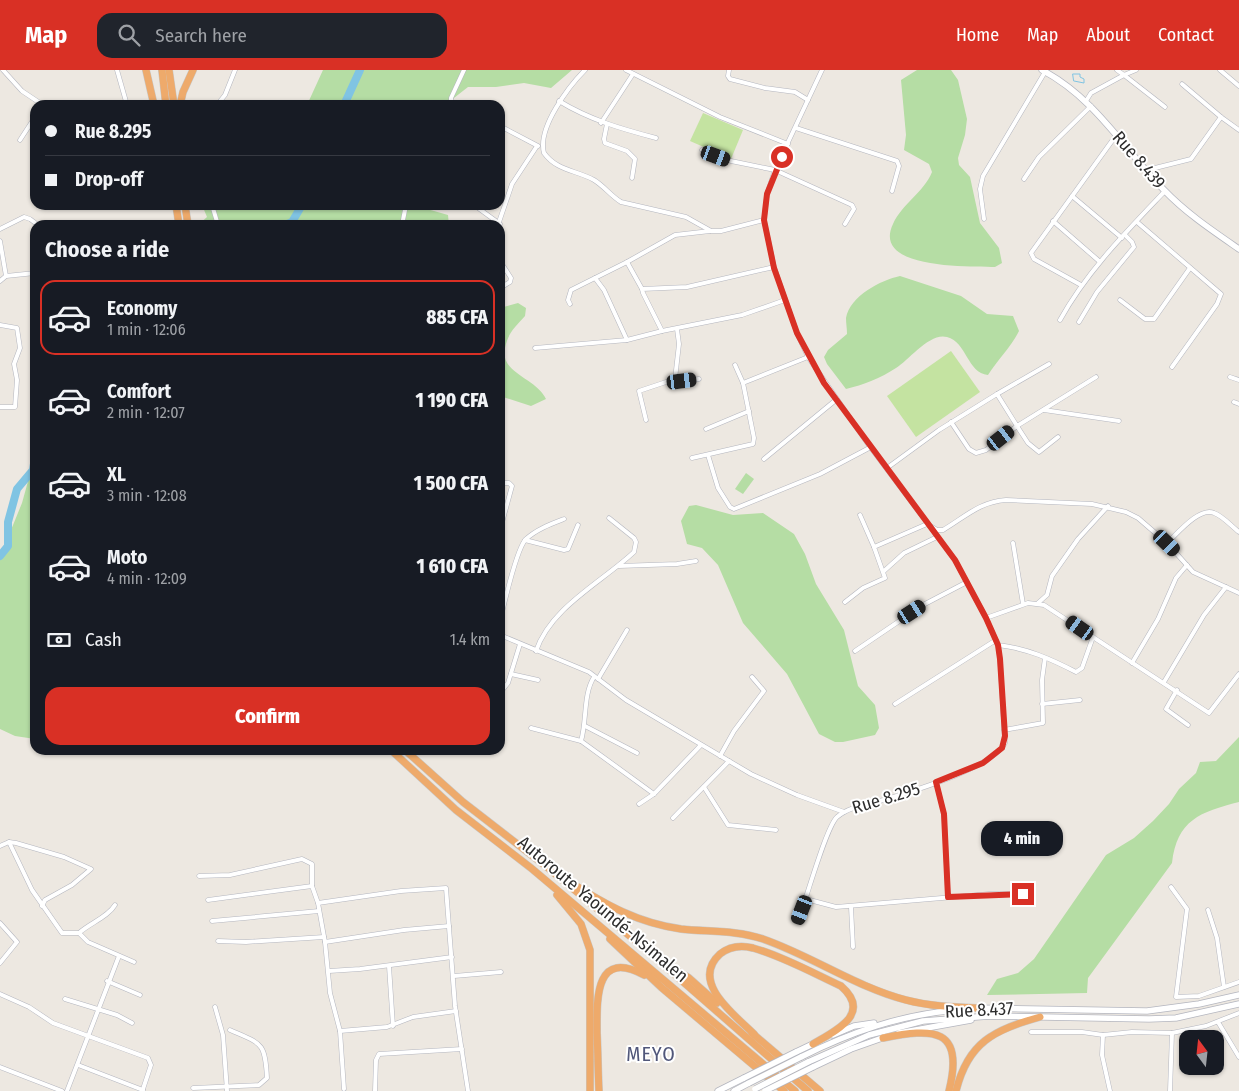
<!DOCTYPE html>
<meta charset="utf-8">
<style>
:root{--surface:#171b24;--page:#20242c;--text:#f1f3f6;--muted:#9ea1a6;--line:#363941;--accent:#d93025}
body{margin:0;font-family:"Fira Sans Condensed",sans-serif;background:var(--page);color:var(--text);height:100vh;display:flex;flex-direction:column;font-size:19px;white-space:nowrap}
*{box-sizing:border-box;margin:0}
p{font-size:16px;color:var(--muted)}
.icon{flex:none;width:28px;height:28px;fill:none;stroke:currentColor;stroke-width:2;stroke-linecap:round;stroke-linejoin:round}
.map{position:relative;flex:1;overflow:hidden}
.side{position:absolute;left:30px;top:150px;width:475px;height:535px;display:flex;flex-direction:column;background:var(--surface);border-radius:15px;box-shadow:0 1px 4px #0004}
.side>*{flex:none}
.top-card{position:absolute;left:30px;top:30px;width:475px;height:110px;border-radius:15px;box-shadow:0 1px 4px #0004;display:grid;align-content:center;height:110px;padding:0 15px;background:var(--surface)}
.needle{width:32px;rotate:345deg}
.controls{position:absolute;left:1179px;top:960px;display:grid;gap:10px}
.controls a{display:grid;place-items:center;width:45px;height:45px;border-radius:10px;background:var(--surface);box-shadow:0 1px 4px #0004;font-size:25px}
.end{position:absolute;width:22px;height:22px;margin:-11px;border:6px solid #d93025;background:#fff;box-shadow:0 0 0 2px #fff}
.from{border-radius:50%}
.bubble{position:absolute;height:35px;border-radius:15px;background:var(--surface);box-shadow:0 1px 4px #0004;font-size:16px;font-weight:800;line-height:35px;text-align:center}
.car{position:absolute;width:15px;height:30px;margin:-15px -8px;border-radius:6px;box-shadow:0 0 4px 1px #0007;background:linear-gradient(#222 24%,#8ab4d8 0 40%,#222 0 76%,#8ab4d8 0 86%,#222 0)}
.top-card b{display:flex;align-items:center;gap:18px;height:48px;font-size:19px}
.top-card b+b{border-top:1px solid var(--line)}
.top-card i{width:12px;height:12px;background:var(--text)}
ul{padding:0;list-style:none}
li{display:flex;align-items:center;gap:15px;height:75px;margin:0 10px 8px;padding:0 5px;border:2px solid transparent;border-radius:15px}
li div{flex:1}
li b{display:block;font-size:19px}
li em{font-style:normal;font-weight:800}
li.on{border-color:var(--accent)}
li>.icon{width:45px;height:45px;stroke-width:1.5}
h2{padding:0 15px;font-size:22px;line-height:60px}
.pay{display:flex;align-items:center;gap:12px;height:55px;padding:0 15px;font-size:19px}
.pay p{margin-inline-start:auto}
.action{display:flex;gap:10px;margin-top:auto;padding:10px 15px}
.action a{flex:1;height:58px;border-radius:15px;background:var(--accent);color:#fff;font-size:20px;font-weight:800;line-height:58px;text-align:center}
header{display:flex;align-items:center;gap:30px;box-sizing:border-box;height:70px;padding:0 25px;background:var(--accent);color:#fff}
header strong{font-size:24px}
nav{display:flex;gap:28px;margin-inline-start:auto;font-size:18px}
.search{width:350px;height:45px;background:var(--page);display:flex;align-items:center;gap:12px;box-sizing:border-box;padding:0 18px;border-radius:15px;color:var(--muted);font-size:19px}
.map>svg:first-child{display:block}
.green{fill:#b5dda4}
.pitch{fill:#c4e3a1}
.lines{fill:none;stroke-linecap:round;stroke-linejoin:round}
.stream{stroke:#80c4e3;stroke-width:1}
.river{stroke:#80c4e3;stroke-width:8}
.street-casing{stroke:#b4b6bf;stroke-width:5}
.secondary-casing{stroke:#b4b6bf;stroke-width:7}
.highway-casing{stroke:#c8c8c8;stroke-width:8}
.street{stroke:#fff;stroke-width:4}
.secondary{stroke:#fff;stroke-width:5.5}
.highway{stroke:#eeaa6b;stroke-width:7}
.secondary-bridge-casing{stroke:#b4b6bf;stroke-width:7;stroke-linecap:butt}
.secondary-bridge{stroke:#fff;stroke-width:5.5}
.route{stroke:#d93025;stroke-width:6}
.labels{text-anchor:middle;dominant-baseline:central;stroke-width:4;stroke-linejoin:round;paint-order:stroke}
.street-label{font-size:18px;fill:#2d2d2d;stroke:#fff}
.quarter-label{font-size:20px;letter-spacing:1px;fill:#51577a;stroke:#fff}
</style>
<header>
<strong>Map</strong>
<div class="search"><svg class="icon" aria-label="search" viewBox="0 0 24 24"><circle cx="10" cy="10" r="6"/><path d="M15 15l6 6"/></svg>Search here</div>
<nav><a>Home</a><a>Map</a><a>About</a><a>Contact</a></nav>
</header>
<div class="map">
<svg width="1239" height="1021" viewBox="0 0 1239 1021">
<rect width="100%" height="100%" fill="#ede8e1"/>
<g class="green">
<path d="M323 0H572L551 18 524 13 496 17H468L445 35H307Z"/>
<path d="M917 0H951L958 10 967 49 965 65 958 88 959 95 970 107 980 153 999 178 1002 193 995 197C970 196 871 200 893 154 902 134 924 122 932 102L929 94 904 80 906 65 901 10Z"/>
<path d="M202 135H413L448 145 449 155H198L207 147Z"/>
<path d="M900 206 961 226 987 244 1013 246 1019 261C1011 277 998 289 988 305 967 303 967 272 947 267 930 262 909 290 896 298 881 308 863 315 846 319L827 294 824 287 828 280 847 264C847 259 846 253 846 248 850 226 881 210 900 206Z"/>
<path d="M518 233 526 238 525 246C515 257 508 263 505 278 499 303 537 308 546 329L531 336 500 326V238Z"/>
<path d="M35 386V669L15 666 0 659V487L22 433Z"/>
<path d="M746 403 754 409 743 424 735 419Z"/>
<path d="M696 435 733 445 763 443 794 464 805 484 816 514 844 560 858 616 875 635 879 658 875 665 843 672H835L819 664 787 604 743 553 718 495 702 478 687 474 681 451 689 436Z"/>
<path d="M1239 667V732C1200 742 1177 750 1172 793L1088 908 1087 923 987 925 997 909 1018 903 1034 889 1106 785 1134 768 1153 751 1169 734 1179 719 1196 703 1200 692 1216 691Z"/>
</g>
<g class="pitch">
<path d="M703 43 743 60 731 89 690 71Z"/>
<path d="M951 281 980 322 916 367 887 326Z"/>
</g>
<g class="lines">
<path class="stream" d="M1073 4H1080V7L1084 9V13L1074 11Z"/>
<g class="river">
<path d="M344 35 360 0"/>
<path d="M285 155 292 152 302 135"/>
<path d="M0 486 8 476V452L17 419 33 400 35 387"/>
</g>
<g class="street-casing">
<g id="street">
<path d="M3 0 22 21 43 35"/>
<path d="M117 0 127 35"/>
<path d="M585 0C569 16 537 58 544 83 557 101 576 100 594 110 604 116 611 126 621 132L686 147 711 161H721L764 150"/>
<path d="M626 0 720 47 788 74"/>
<path d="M729 0 728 6 730 9 765 18 795 22 808 30"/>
<path d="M1117 0 1124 5 1136 0"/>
<path d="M1220 0 1239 16"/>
<path d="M1182 14 1221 47"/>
<path d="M559 31C590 50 622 59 656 68"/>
<path d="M1086 31 1091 23 1124 5 1165 37"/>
<path d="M217 35 225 25 235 0"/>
<path d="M451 35V28L464 0"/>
<path d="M601 53 633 4"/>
<path d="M607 54 604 69 605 73 627 81 635 89 632 108"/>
<path d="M500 56 538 76"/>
<path d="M796 58 897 91 899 96 892 121"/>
<path d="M20 70 35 47"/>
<path d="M702 80 731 91 775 100 852 135 854 139 845 154"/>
<path d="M1147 100 1191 89 1221 47 1239 60"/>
<path d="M1024 109 1039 87 1091 36"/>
<path d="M1072 126 1122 168"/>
<path d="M212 135 218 155"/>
<path d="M474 135 500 154"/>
<path d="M984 149 980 119 983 106 1045 2"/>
<path d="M1053 151 1099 191"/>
<path d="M1137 152 1221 224 1217 234 1172 297"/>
<path d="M402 155 406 135"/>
<path d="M498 155 512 114 537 76"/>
<path d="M0 159 24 147 30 149 38 155"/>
<path d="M0 171 6 206"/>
<path d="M500 191 511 208 510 212 500 218"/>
<path d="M627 192 675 165 710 161"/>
<path d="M774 197 687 217 642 219 643 223 662 261 742 245 785 230"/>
<path d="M595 208 604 220 627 270"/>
<path d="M0 211 6 206 35 203"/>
<path d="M1081 215 1034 189 1031 183 1117 64"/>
<path d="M1120 230 1145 249H1154L1190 198"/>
<path d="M570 234 568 230 571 220 627 192 642 219"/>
<path d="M1060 250C1087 201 1127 161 1165 121"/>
<path d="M1079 252 1097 222 1134 177 1132 172 1125 165"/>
<path d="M0 255 17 258 20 278 14 294 17 310 15 337H0"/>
<path d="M535 278 627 270 662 261"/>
<path d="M735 295 743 313"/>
<path d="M1230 307 1239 310"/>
<path d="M675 309 682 311 699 309"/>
<path d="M997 324 1049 294"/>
<path d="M1234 332 1239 334"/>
<path d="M1044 340 1119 351"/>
<path d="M646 350 639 321 675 309 679 274 677 259"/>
<path d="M951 352 969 379 976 383 986 380 1017 356 1028 373 1039 382 1058 367"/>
<path d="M706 359 749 341"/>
<path d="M708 385 718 418 730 437 734 439 820 404 871 377"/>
<path d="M692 388 753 374 754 368 743 313 808 287"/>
<path d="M764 389 837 329"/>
<path d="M500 397 501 343"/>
<path d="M887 398 939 360 997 324 1017 356 1096 307"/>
<path d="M500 413H509L512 416 500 460"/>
<path d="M860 445 874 477"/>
<path d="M525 470 564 480 568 479 578 455"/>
<path d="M1013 473 1023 534"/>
<path d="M1167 473C1177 464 1200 436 1214 443 1223 446 1231 456 1239 462"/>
<path d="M619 496 677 494 696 491"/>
<path d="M884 501 904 483 937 467"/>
<path d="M845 532 863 518 885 508 874 477 927 454 937 460H943C965 447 979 432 1006 430L1092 434 1126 442 1138 448 1167 473 1193 502 1239 523"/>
<path d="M1038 533 1047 525 1052 506 1078 469 1108 436"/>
<path d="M986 548 1028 533 1044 535 1209 643 1239 604"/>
<path d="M500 551C504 535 516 479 526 469 537 459 551 454 564 449"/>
<path d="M500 565 589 602 626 630 751 704 797 725 844 742"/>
<path d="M998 575C1026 578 1051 589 1076 602L1082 598 1093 567"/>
<path d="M536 581C551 537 602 512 634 482L636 472 634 468 609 448"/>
<path d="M855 581 923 535 967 512"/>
<path d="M1132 593 1158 549 1176 508 1187 495"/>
<path d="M511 604 538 610"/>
<path d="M598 609 627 560"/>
<path d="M1164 612 1204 545 1226 517"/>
<path d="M1177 620 1166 639 1188 655"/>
<path d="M500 623 508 613 520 574"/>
<path d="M895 634 996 570"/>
<path d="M1042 634 1080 630"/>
<path d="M585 656 637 683"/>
<path d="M531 658 581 671 654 724"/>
<path d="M1004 660 1043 653 1042 610 1045 588"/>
<path d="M581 671C587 651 583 624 594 607"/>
<path d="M720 686 734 661 764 621 752 607"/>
<path d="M936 712 944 744 948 827"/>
<path d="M704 717 728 755 776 760"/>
<path d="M639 734 654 724 701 675"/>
<path d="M673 748 729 691"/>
<path d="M9 772 32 820 62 863H79L88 872 134 892"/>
<path d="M0 776 9 772 16 773 64 787 91 799 72 815 45 830 42 836"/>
<path d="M199 806 230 805 302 789 312 794V816L318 833 325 872 330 923 340 961 344 1019"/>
<path d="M1171 817 1187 839 1176 927 1199 926 1239 912"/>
<path d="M806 829 836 837 989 824H1023"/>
<path d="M208 830 312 816"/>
<path d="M318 833 401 821 446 818 455 936 468 1021"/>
<path d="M851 837 853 877"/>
<path d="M1208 840 1217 868 1224 917"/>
<path d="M798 850C806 831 826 757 837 747 850 736 870 734 887 729 913 721 994 697 1005 673L1000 589 998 575 986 548 955 490 868 374 808 287 797 263 774 197 764 150 767 124 775 100 822 0"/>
<path d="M212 851 319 841"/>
<path d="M0 853 17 872 0 893"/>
<path d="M79 863C90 853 108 847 115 835"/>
<path d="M218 871 246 872 324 867"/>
<path d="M325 872 404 860 449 856"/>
<path d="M389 896 393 956"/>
<path d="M329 901 360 899 452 887"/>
<path d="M454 906 501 902"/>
<path d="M107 911 140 925"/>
<path d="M0 924 29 937 53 953 148 988 151 995 143 1019"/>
<path d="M65 929 117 945 132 953"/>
<path d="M215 937 223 965 227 1021"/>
<path d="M1218 952 1239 987"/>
<path d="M340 961 387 957 413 947 456 941"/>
<path d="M1031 962H1082L1103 965 1132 962 1172 963 1206 956 1239 943"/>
<path d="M1103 965 1102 985 1110 1021"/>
<path d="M78 995 143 1020"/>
<path d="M0 997 62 1021"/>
<path d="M193 1018 259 1015 267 1008C265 972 262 974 230 960"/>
<path d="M67 1021 119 886"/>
<path d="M375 1021 376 990 379 984 462 979"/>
<path d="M1170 1021 1172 963"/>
</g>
</g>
<g class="secondary-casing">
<g id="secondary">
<path d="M1042 0C1095 28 1123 78 1164 120 1186 143 1213 161 1239 179"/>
<path d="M973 938 1147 941 1199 934 1239 925"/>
<path d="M899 963 971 950"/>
<path d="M833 965 854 956 874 953"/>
<path d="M796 982 815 973"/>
<path d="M801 987C851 962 900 945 956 940"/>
<path d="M808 992 869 965 923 951 990 946 1149 949 1176 948 1239 934"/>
<path d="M813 997 851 979 885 967"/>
<path d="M718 1021 744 1008"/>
<path d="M734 1021 749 1013"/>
</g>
</g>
<g class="highway-casing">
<g id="highway">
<path d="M146 0 154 35"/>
<path d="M162 0 166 35"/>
<path d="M169 0 174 35"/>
<path d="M180 35 183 22 193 0"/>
<path d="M176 135 179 155"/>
<path d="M185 135 188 155"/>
<path d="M391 680 456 740 531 798 795 1021"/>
<path d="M405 680 463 732 547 797 649 882 808 1021"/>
<path d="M570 812C606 835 638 853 681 859 708 862 736 860 763 869 812 886 856 917 906 930 929 936 953 937 977 938"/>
<path d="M557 825 581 854 590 880V1021"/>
<path d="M610 869 662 918 784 1021"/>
<path d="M668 895 689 908 717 933"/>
<path d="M752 963 820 1021"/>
<path d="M754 964C736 946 689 912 720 884 730 876 741 875 753 878 782 886 813 903 841 916 873 944 835 961 813 974"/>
<path d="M883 968C933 958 965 957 949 1021"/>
<path d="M599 1021C598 1002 598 982 597 963 597 931 594 878 644 905"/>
<path d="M956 1021C968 972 994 960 1040 947"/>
</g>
</g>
<use href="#street" class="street"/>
<use href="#secondary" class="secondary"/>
<use href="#highway" class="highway"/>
<g class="secondary-bridge-casing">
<g id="secondary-bridge">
<path d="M744 1008 796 982"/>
<path d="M749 1013 801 987"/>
<path d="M755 1019 808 992"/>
<path d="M765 1021 813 997"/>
</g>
</g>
<use href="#secondary-bridge" class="secondary-bridge"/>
</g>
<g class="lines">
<path class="route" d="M782 87 767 124 764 150 774 198 797 263 824 313 955 490 986 548 998 575 1000 589 1005 666 1002 678 983 693 936 712 944 744 948 827 1023 824"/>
</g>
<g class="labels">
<g class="street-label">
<text transform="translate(1139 90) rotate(49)">Rue 8.439</text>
<text transform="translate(886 728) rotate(-17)">Rue 8.295</text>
<text transform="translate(603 839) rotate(40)">Autoroute Yaoundé-Nsimalen</text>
<text transform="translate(979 940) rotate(-3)">Rue 8.437</text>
</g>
<g class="quarter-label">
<text x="651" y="984">MEYO</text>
</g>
</g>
</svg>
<div class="controls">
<a><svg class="needle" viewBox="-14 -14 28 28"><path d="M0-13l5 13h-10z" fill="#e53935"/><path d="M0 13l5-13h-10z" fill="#9ea1a6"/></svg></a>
</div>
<i class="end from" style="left:782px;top:87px"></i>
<i class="end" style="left:1023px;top:824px"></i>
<div class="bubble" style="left:981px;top:751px;width:82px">4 min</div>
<i class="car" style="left:716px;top:86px;rotate:110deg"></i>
<i class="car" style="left:682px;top:311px;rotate:83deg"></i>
<i class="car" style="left:1001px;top:368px;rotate:52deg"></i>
<i class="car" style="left:1167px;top:473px;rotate:134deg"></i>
<i class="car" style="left:912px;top:542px;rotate:57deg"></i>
<i class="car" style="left:1080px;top:558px;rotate:305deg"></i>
<i class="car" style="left:802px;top:840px;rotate:201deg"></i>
<div class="top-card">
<b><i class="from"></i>Rue 8.295</b>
<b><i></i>Drop-off</b>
</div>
<section class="side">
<h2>Choose a ride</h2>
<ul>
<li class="on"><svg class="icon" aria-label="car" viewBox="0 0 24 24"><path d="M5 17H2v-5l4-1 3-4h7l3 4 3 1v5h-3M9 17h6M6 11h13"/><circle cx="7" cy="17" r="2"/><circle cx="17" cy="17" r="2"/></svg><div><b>Economy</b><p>1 min · 12:06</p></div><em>885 CFA</em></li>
<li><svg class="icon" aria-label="car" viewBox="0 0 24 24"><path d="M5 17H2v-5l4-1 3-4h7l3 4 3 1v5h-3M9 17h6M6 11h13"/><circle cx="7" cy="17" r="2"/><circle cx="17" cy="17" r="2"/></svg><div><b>Comfort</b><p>2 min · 12:07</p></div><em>1 190 CFA</em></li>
<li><svg class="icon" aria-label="car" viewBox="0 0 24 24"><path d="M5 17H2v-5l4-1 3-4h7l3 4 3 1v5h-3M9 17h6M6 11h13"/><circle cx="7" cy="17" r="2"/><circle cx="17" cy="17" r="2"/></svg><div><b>XL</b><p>3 min · 12:08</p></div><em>1 500 CFA</em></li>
<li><svg class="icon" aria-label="car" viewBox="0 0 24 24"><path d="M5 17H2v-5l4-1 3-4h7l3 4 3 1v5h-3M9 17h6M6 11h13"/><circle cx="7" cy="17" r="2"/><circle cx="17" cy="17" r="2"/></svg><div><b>Moto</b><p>4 min · 12:09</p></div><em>1 610 CFA</em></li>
</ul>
<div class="pay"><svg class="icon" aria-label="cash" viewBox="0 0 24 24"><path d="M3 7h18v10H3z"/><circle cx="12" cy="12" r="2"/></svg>Cash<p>1.4 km</p></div>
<div class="action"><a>Confirm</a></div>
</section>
</div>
